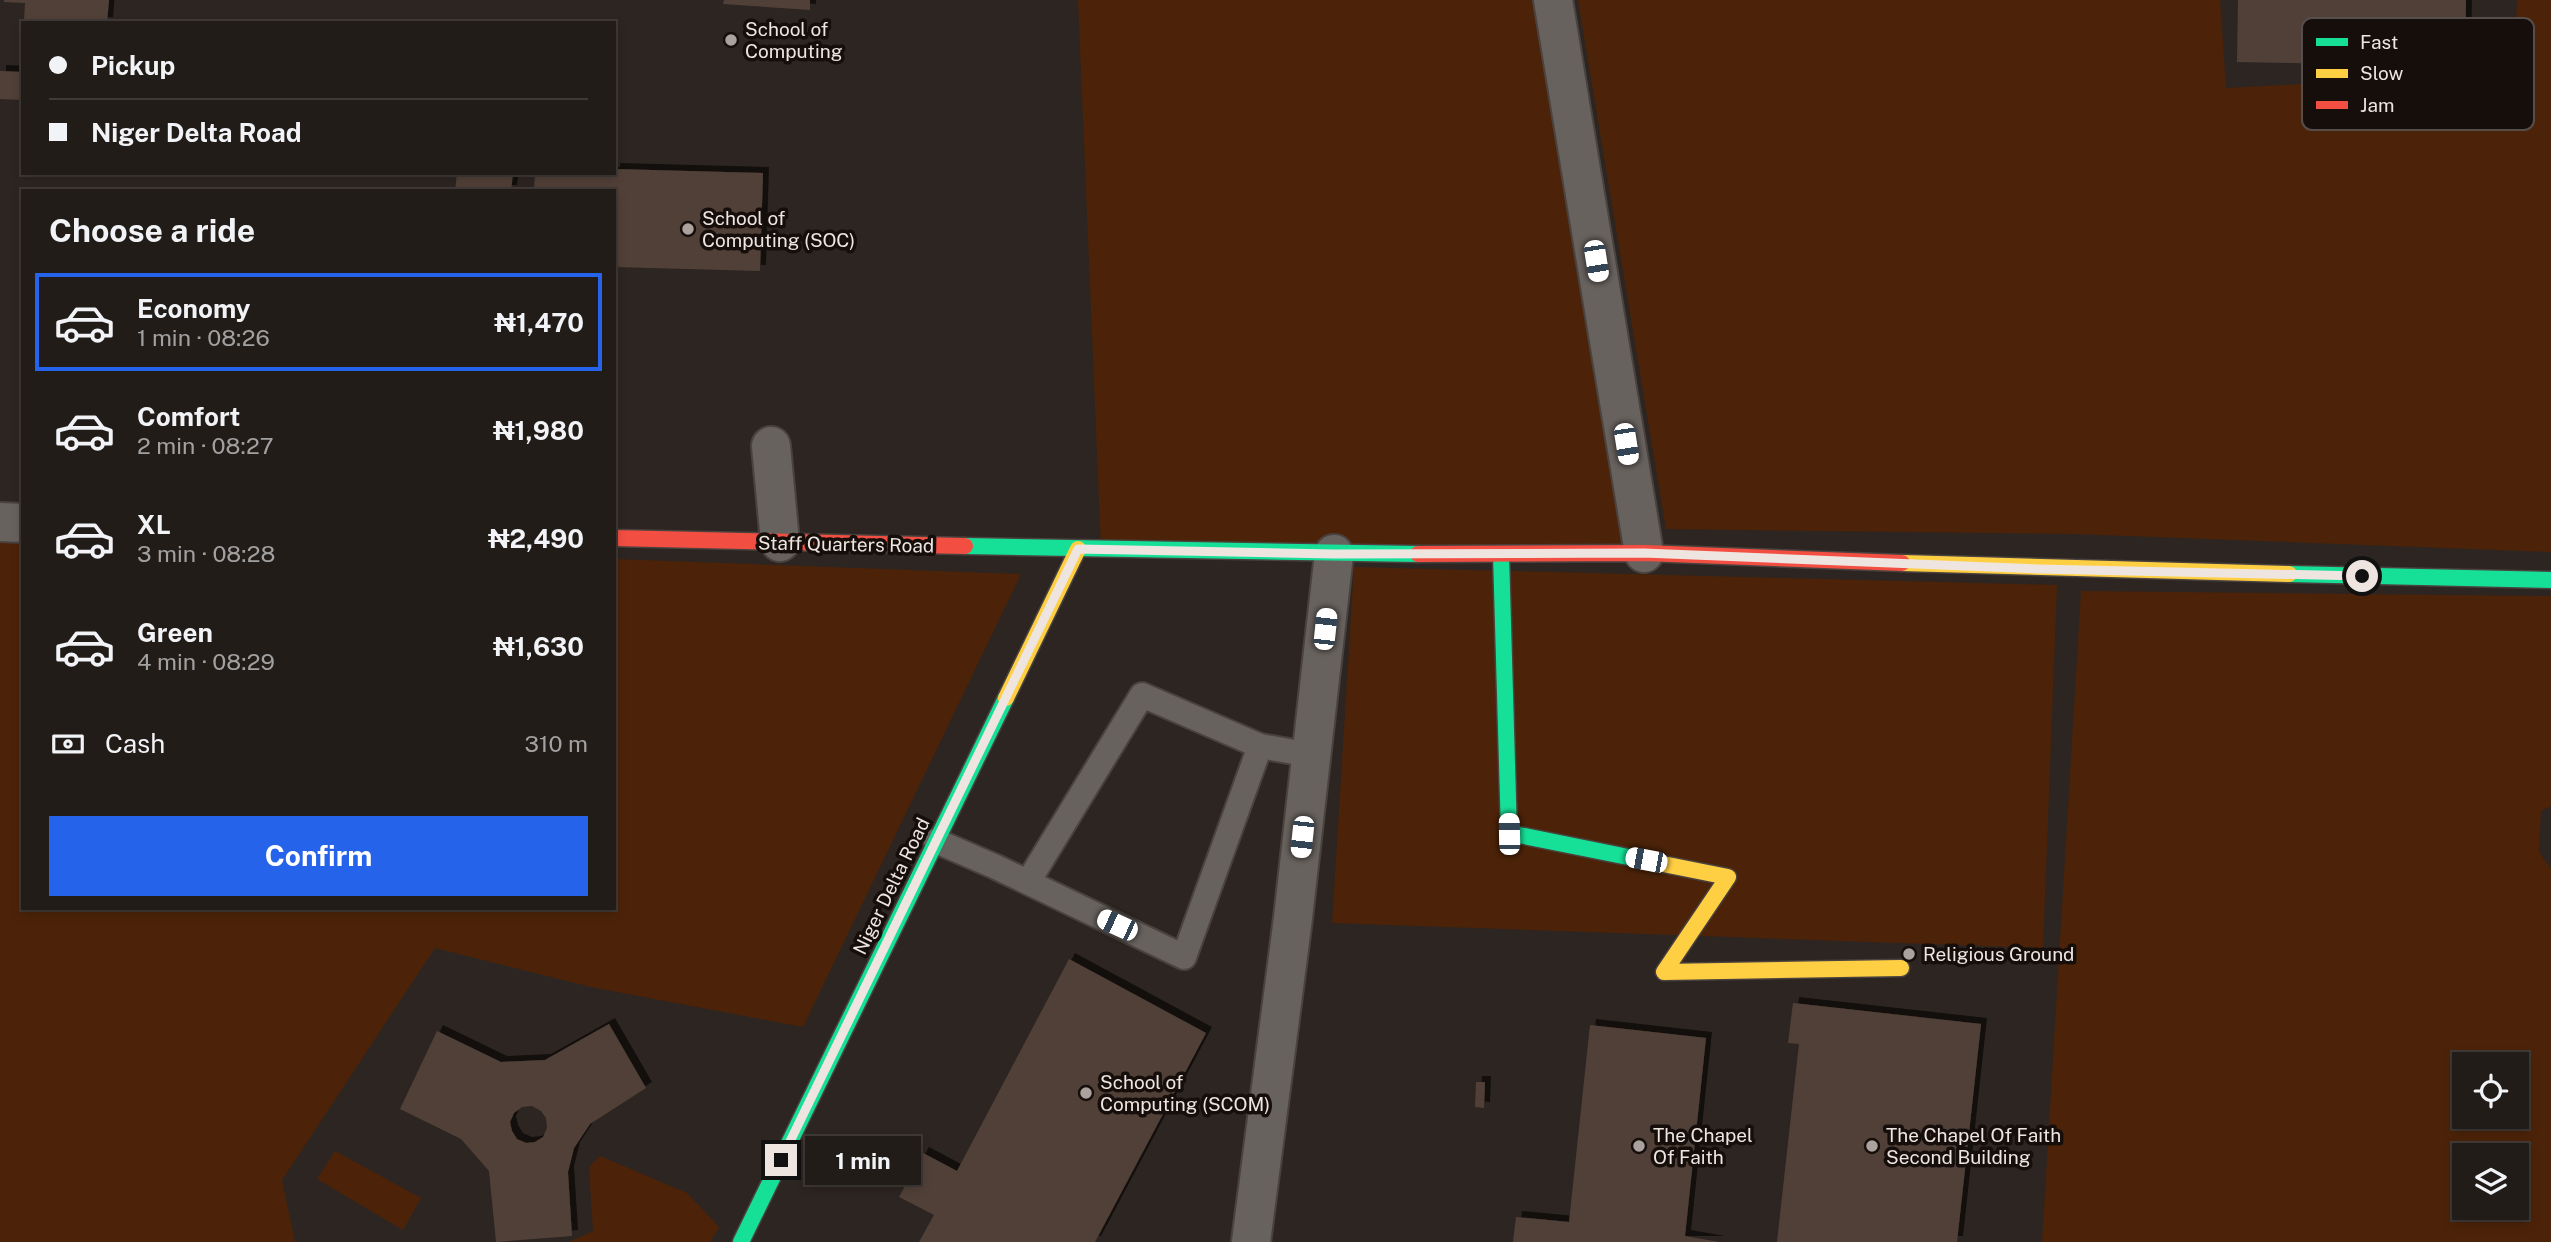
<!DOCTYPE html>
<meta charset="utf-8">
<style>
:root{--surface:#221c19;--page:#2a2522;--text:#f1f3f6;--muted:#a2a1a2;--line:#3f3a38;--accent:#2563eb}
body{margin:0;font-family:"Public Sans",sans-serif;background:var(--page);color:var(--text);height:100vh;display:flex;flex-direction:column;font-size:26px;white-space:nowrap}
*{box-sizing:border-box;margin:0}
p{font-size:23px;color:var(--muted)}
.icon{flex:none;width:38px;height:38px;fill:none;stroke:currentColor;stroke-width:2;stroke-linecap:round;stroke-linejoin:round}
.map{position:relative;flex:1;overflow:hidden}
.panel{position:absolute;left:21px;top:189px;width:595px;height:721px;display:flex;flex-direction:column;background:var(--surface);border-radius:0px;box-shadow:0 4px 10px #0003,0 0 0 2px var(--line)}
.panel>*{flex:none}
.hud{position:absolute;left:21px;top:21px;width:595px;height:154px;border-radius:0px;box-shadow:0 4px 10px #0003,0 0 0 2px var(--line);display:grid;align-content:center;height:154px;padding:0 28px;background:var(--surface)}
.tools{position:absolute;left:2452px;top:1052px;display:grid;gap:14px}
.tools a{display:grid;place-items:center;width:77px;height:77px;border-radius:0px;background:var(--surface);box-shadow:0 4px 10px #0003,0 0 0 2px var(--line);font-size:35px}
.end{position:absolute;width:32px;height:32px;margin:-16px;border:9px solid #efe5e0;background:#111;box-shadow:0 0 0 4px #111}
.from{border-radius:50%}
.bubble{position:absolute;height:49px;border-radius:0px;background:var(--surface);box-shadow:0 4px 10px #0003,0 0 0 2px var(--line);font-size:23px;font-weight:700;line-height:49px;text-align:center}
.car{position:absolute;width:21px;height:42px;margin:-21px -10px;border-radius:9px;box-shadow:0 0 5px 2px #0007;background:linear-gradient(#fff 24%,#345 0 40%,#fff 0 76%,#345 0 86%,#fff 0)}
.hud b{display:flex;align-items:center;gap:24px;height:66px;font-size:26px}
.hud b+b{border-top:2px solid var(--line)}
.hud i{width:18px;height:18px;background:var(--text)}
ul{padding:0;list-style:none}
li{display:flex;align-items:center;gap:21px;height:98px;margin:0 14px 10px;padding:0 14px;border:4px solid transparent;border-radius:0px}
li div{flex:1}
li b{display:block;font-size:26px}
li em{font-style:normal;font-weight:700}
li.current{border-color:var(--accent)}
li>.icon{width:63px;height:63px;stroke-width:1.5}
h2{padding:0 28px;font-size:32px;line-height:84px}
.pay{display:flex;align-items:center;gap:18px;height:77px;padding:0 28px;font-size:26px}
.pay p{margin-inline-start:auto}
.cta{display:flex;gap:14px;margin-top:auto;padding:14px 28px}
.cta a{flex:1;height:80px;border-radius:0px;background:var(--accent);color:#fff;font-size:28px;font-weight:700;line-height:80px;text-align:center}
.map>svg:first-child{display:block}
.green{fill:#4c2308;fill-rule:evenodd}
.building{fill:#514137;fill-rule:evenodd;filter:url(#shadow)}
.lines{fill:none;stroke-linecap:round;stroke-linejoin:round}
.lane-casing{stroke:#49423e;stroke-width:28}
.street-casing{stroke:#49423e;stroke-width:42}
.fast-casing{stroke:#49423e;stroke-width:19}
.slow-casing{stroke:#49423e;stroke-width:19}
.jam-casing{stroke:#49423e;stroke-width:19}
.lane{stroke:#68625e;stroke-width:24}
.street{stroke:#68625e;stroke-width:38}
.fast{stroke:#16e098;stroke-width:16}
.slow{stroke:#ffcf43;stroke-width:16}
.jam{stroke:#f24e42;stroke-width:16}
.route{stroke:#efe5e0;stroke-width:9}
.poi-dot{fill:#aba29d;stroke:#150e0b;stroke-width:2.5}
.labels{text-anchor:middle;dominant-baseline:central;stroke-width:7;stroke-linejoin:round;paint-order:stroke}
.poi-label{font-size:19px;fill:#efe5e0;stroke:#150e0b;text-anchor:start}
.street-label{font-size:19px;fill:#efe5e0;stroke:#150e0b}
.key{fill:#150e0b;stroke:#564e4b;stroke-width:2}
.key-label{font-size:19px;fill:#efe5e0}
</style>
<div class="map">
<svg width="2551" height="1242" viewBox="0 0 2551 1242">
<defs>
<filter id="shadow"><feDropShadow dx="6" dy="-6" stdDeviation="0" flood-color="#0009"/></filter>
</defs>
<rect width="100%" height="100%" fill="#2d2521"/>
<g class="green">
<path d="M1078 0H1553L1643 546 1101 549Z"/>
<path d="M1578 0H2220L2226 88 2513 73 2517 0H2551V552L2073 534 1666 529Z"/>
<path d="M0 538 23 539V908H614V559L1021 574 803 1027 591 987 435 948 282 1180 295 1242H0Z"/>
<path d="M1354 567 2057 585 2043 948 1332 923Z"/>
<path d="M2081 591 2551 596V806L2541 811 2539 852 2551 869V1242H2042ZM2464 1064H2516V1116H2464ZM2464 1155H2516V1208H2464Z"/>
<path d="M335 1151 421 1198 403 1230 317 1179Z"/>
<path d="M600 1156 687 1193 719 1227 710 1242H569L593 1231 589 1167Z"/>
</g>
<g class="building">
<path d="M4 0H109L107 23 24 21 25 3 4 2Z"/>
<path d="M724 0H810V10L723 4Z"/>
<path d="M2238 0H2466L2465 64H2411V51L2345 50 2344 64 2237 62Z"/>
<path d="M0 71 23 72V100L0 99Z"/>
<path d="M614 169 763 173 760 271 614 267V191H534L535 173H614Z"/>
<path d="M457 173H513L511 191H455Z"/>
<path d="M1069 959 1206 1033 1095 1242H919L934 1215 899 1197 923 1153 957 1171Z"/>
<path d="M1793 1003 1981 1024 1957 1242H1777L1799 1044 1788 1043Z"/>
<path d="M609 1024 646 1088 590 1124 574 1148 568 1172 572 1236 496 1242 489 1171 461 1139 400 1109 437 1031 501 1062 545 1060ZM532 1106 541 1111 546 1118 547 1128 543 1137 535 1142 526 1143 517 1139 512 1131 510 1122 514 1113 522 1107Z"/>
<path d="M1590 1025 1706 1038 1685 1236 1719 1242H1513L1516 1217 1569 1222Z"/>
<path d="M1476 1082H1485L1484 1108 1475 1107Z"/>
</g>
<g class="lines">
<g class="lane-casing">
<g id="lane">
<path d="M936 841 996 867 1184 957 1260 746"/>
<path d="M1028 882 1142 695 1260 746 1311 755"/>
</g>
</g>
<g class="street-casing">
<g id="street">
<path d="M1553 0 1644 553"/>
<path d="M771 446 780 542"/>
<path d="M0 522 23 523"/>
<path d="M1251 1242 1293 918 1334 554"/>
</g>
</g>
<g class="fast-casing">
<g id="fast">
<path d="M965 546 1418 554"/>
<path d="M1501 554 1509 833 1648 861"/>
<path d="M2289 574 2551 580"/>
<path d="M741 1242 1006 698"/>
</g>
</g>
<g class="slow-casing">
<g id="slow">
<path d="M1902 563 2289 574"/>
<path d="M1006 698 1078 549"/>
<path d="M1648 861 1728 877 1664 972 1901 968"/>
</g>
</g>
<g class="jam-casing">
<g id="jam">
<path d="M614 538 965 546"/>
<path d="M1418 554 1644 553 1902 563"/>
</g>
</g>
<use href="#lane" class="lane"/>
<use href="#street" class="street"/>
<use href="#fast" class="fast"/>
<use href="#slow" class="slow"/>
<use href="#jam" class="jam"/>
</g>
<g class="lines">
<path class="route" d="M781 1160 1078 549 1334 554 1644 553 2038 569 2362 576"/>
</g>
<g class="poi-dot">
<circle cx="731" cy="40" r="7"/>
<circle cx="688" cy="229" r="7"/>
<circle cx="1909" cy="954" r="7"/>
<circle cx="1086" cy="1093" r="7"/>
<circle cx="1639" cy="1146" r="7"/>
<circle cx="1872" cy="1146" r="7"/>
</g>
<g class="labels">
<g class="poi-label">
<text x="745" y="29">School of<tspan x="745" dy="22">Computing</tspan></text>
<text x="702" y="218">School of<tspan x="702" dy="22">Computing (SOC)</tspan></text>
<text x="1923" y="954">Religious Ground</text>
<text x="1100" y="1082">School of<tspan x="1100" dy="22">Computing (SCOM)</tspan></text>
<text x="1653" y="1135">The Chapel<tspan x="1653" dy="22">Of Faith</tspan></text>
<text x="1886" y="1135">The Chapel Of Faith<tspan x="1886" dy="22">Second Building</tspan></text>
</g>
<g class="street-label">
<text transform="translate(846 544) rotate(1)">Staff Quarters Road</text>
<text transform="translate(891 886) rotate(-64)">Niger Delta Road</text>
</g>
</g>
<rect x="2302" y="18" width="232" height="112" rx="10" class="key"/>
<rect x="2316" y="38" width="32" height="8" fill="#16e098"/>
<rect x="2316" y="69" width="32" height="9" fill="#ffcf43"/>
<rect x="2316" y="101" width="32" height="8" fill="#f24e42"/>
<g class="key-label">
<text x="2360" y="49">Fast</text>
<text x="2360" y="80">Slow</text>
<text x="2360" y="112">Jam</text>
</g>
</svg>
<div class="tools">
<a><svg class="icon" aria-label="locate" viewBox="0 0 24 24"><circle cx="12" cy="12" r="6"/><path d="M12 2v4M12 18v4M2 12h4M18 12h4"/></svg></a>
<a><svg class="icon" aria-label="layers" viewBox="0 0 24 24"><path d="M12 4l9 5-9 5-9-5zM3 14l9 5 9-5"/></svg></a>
</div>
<i class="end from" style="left:2362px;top:576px"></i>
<i class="end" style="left:781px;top:1160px"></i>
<div class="bubble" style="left:805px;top:1136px;width:116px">1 min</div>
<i class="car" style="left:1596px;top:261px;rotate:171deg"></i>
<i class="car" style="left:1626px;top:444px;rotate:171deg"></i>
<i class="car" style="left:1325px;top:629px;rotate:6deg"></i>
<i class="car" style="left:1509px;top:834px;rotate:359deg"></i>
<i class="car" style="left:1302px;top:837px;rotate:186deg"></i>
<i class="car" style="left:1646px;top:860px;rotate:281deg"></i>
<i class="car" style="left:1117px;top:925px;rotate:295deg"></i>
<div class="hud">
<b><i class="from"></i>Pickup</b>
<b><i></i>Niger Delta Road</b>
</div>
<section class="panel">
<h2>Choose a ride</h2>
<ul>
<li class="current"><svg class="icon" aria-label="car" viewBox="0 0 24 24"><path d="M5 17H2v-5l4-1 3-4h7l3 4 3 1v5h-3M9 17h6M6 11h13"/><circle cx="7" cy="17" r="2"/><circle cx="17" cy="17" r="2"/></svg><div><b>Economy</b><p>1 min · 08:26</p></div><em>₦1,470</em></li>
<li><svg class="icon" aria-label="car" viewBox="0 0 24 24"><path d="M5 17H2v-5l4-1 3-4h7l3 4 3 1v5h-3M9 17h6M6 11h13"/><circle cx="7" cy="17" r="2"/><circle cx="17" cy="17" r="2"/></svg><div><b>Comfort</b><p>2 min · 08:27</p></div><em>₦1,980</em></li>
<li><svg class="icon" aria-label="car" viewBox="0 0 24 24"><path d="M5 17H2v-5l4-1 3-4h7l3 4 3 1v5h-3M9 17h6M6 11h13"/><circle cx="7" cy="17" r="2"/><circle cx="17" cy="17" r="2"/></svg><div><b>XL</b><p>3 min · 08:28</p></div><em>₦2,490</em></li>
<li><svg class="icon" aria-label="car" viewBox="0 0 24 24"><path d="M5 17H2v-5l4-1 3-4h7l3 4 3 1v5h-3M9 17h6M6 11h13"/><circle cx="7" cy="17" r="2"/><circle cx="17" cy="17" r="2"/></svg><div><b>Green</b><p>4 min · 08:29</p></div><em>₦1,630</em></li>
</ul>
<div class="pay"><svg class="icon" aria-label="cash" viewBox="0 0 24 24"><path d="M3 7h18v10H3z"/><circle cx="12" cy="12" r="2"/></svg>Cash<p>310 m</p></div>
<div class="cta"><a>Confirm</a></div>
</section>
</div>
